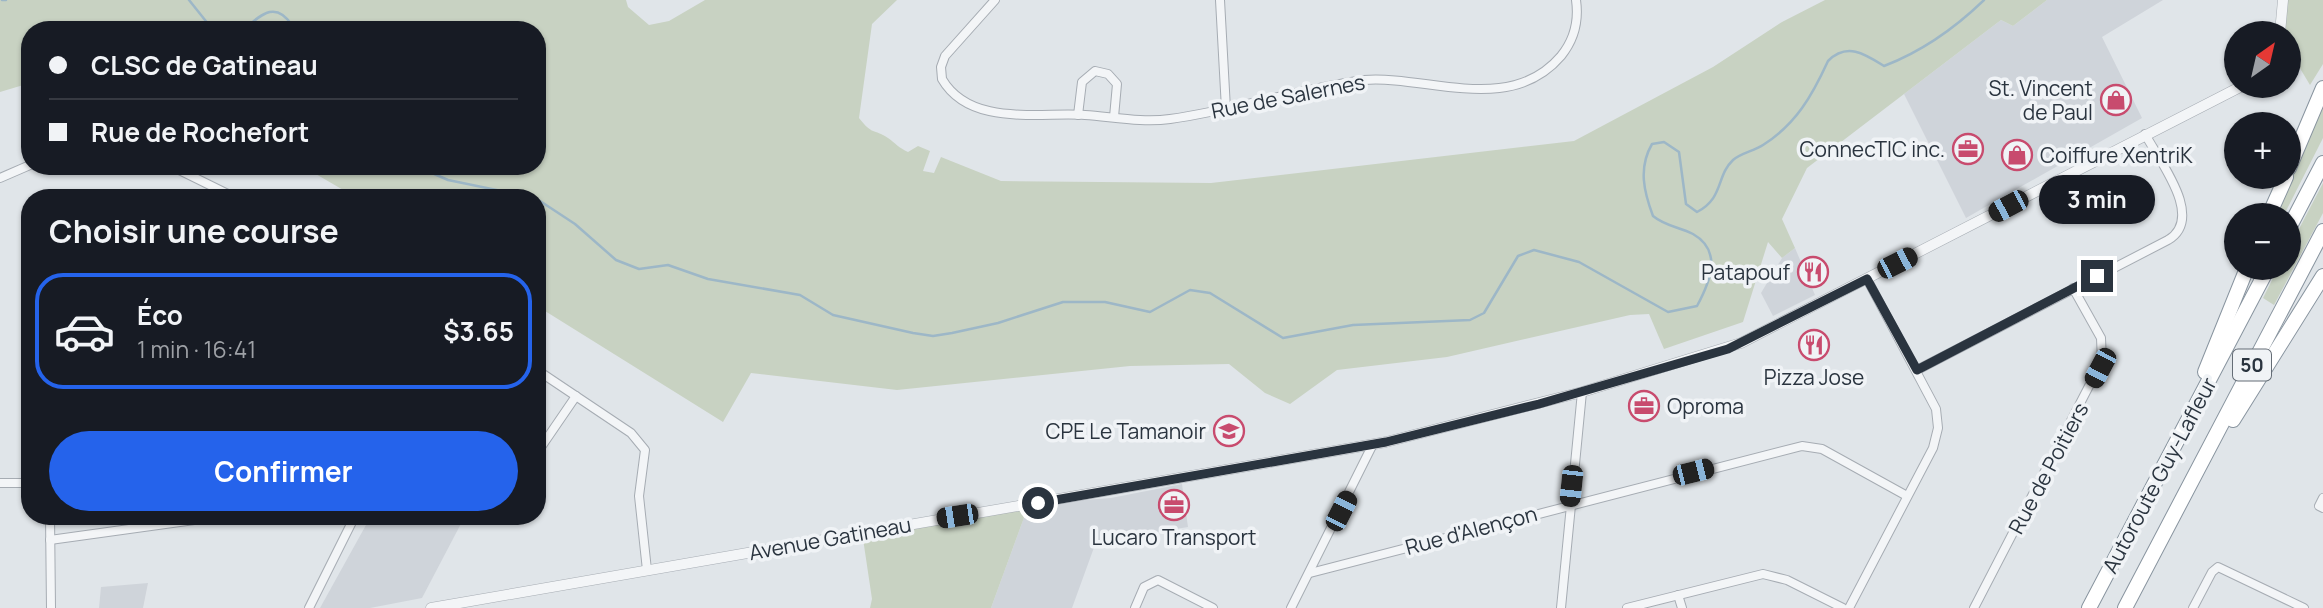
<!DOCTYPE html>
<html lang="fr">
<meta charset="utf-8">
<style>
:root{--surface:#171b24;--page:#20242c;--text:#f1f3f6;--muted:#9ea1a6;--line:#363941;--accent:#2563eb}
body{margin:0;font-family:Manrope,sans-serif;background:var(--page);color:var(--text);height:100vh;display:flex;flex-direction:column;font-size:26px;white-space:nowrap}
*{box-sizing:border-box;margin:0}
p{font-size:23px;color:var(--muted)}
.icon{flex:none;width:38px;height:38px;fill:none;stroke:currentColor;stroke-width:2;stroke-linecap:round;stroke-linejoin:round}
.map{position:relative;flex:1;overflow:hidden}
.sheet{position:absolute;left:21px;top:189px;width:525px;height:336px;display:flex;flex-direction:column;background:var(--surface);border-radius:28px;box-shadow:0 2px 5px #0004}
.sheet>*{flex:none}
.guide{position:absolute;left:21px;top:21px;width:525px;height:154px;border-radius:28px;box-shadow:0 2px 5px #0004;display:grid;align-content:center;height:154px;padding:0 28px;background:var(--surface)}
.needle{width:46px;rotate:34deg}
.controls{position:absolute;left:2224px;top:21px;display:grid;gap:14px}
.controls a{display:grid;place-items:center;width:77px;height:77px;border-radius:50%;background:var(--surface);box-shadow:0 2px 5px #0004;font-size:35px}
.end{position:absolute;width:32px;height:32px;margin:-16px;border:9px solid #2a343f;background:#fff;box-shadow:0 0 0 4px #fff}
.from{border-radius:50%}
.bubble{position:absolute;height:49px;border-radius:24px;background:var(--surface);box-shadow:0 2px 5px #0004;font-size:23px;font-weight:700;line-height:49px;text-align:center}
.car{position:absolute;width:21px;height:42px;margin:-21px -10px;border-radius:9px;box-shadow:0 0 5px 2px #0007;background:linear-gradient(#222 24%,#8ab4d8 0 40%,#222 0 76%,#8ab4d8 0 86%,#222 0)}
.guide b{display:flex;align-items:center;gap:24px;height:66px;font-size:26px}
.guide b+b{border-top:2px solid var(--line)}
.guide i{width:18px;height:18px;background:var(--text)}
ul{padding:0;list-style:none}
li{display:flex;align-items:center;gap:21px;height:116px;margin:0 14px 10px;padding:0 14px;border:4px solid transparent;border-radius:28px}
li div{flex:1}
li b{display:block;font-size:26px}
li em{font-style:normal;font-weight:700}
li.on{border-color:var(--accent)}
li>.icon{width:63px;height:63px;stroke-width:1.5}
h2{padding:0 28px;font-size:32px;line-height:84px}
.button{display:flex;gap:14px;margin-top:auto;padding:14px 28px}
.button a{flex:1;height:80px;border-radius:42px;background:var(--accent);color:#fff;font-size:28px;font-weight:700;line-height:80px;text-align:center}
.map>svg:first-child{display:block}
.built{fill:#cfd4da}
.green{fill:#c8d2c2}
.lines{fill:none;stroke-linecap:round;stroke-linejoin:round}
.stream{stroke:#9db7c7;stroke-width:2.5}
.minor-casing{stroke:#a6acb3;stroke-width:10}
.tertiary-casing{stroke:#a6acb3;stroke-width:11}
.motorway-casing{stroke:#88949f;stroke-width:16}
.minor{stroke:#f3f5f7;stroke-width:8}
.tertiary{stroke:#f3f5f7;stroke-width:10}
.motorway{stroke:#fff;stroke-width:14}
.route{stroke:#2a343f;stroke-width:9}
.labels{text-anchor:middle;dominant-baseline:central;stroke-width:7;stroke-linejoin:round;paint-order:stroke}
.shield{fill:#f0f3f6;stroke:#656d76;stroke-width:2}
.shield-label{font-size:19px;font-weight:bold;fill:#2a343f}
.poi-label{font-size:21px;fill:#2a343f;stroke:#f0f3f6;text-anchor:end}
.street-label{font-size:21px;fill:#2a343f;stroke:#f0f3f6}
</style>
<div class="map">
<svg width="2323" height="608" viewBox="0 0 2323 608">
<rect width="100%" height="100%" fill="#e0e5e9"/>
<g class="built">
<path d="M2047 0H2163L2102 37 2142 118 1966 218 1904 94 2001 20 2013 26Z"/>
<path d="M1795 248 1815 295 1773 316 1761 293 1782 258Z"/>
<path d="M1182 484 1188 527 1096 542 1072 608H991L1029 504 1111 498Z"/>
<path d="M371 516H465L422 598 370 608H320Z"/>
<path d="M148 583 143 608H99L101 587Z"/>
</g>
<g class="green">
<path d="M0 0H626L628 7 649 25 669 21 705 0H897L872 24 859 118C873 136 873 128 888 138 895 143 899 148 908 152L918 146 930 151 923 171 934 173 941 157 1001 181 1211 183 1574 141 1713 67 1782 22 1825 0H2047L2013 26 2001 20 1807 168 1782 219 1795 248 1782 258 1768 242 1743 322 1664 349 1649 314 1630 315 1447 357 1337 370 1290 404 1265 393 1229 364 1130 366 897 390 751 373 723 422 537 306V198H357L302 166H537V30H30V83L0 92Z"/>
<path d="M2286 0H2323V64L2310 85 2289 50V33H2283Z"/>
<path d="M2323 100V138L2284 215H2275Z"/>
<path d="M2323 183V213L2274 305 2263 298 2278 268H2289V248Z"/>
<path d="M1029 504 991 608H870L872 599 862 532Z"/>
</g>
<g class="lines">
<g class="stream">
<path d="M2 0H6"/>
<path d="M189 0 213 30"/>
<path d="M243 30C261 15 275 0 292 25L291 30"/>
<path d="M416 166 448 180 535 198"/>
<path d="M537 199 575 224 616 260 639 269 668 265 708 279 800 295 833 315 913 333 933 336 952 333 998 323 1063 302H1105L1150 312 1190 290 1210 293 1283 338 1353 325 1470 320 1484 313 1518 256 1534 250 1579 262 1668 312 1697 306C1710 282 1723 251 1693 234 1679 227 1665 226 1653 216 1644 192 1638 168 1652 144L1664 142 1679 152 1686 204 1697 212C1724 198 1716 176 1733 160 1741 153 1754 151 1763 145 1796 124 1812 96 1828 61 1847 42 1865 54 1884 66 1923 51 1954 29 1984 0"/>
</g>
<g class="minor-casing">
<g id="minor">
<path d="M995 0 945 56 941 67 942 79C970 127 1039 112 1085 115 1113 117 1143 123 1170 119 1235 110 1299 89 1364 80 1428 75 1510 116 1561 56 1574 40 1579 21 1576 0"/>
<path d="M1220 0 1226 109"/>
<path d="M1078 115 1082 82 1095 71 1108 74 1117 84 1114 117"/>
<path d="M171 166 236 198"/>
<path d="M0 178 30 165"/>
<path d="M537 370 631 433 645 450 639 496 647 570"/>
<path d="M1917 370 2168 240C2205 218 2160 162 2145 134"/>
<path d="M537 453 576 396"/>
<path d="M0 483H30"/>
<path d="M2323 498 2319 506 2323 508"/>
<path d="M50 516 51 608"/>
<path d="M50 540 223 516"/>
<path d="M1310 573 1802 446 1822 449 1907 496"/>
<path d="M1678 595 1682 608"/>
<path d="M309 608 355 516"/>
<path d="M1135 608 1144 587 1158 580 1213 608"/>
<path d="M1291 608 1373 444"/>
<path d="M1561 608 1582 392"/>
<path d="M1627 608 1763 574 1787 580 1843 608"/>
<path d="M1849 608 1933 448 1938 428 1936 409 1867 279"/>
<path d="M1974 608 2102 361 2101 338 2073 288"/>
<path d="M2193 608 2212 572 2218 567 2304 608"/>
</g>
</g>
<g class="tertiary-casing">
<g id="tertiary">
<path d="M2280 33 2283 0"/>
<path d="M431 608 1386 442 1582 392 1741 343 2242 86"/>
</g>
</g>
<g class="motorway-casing">
<g id="motorway">
<path d="M2289 168 2323 88"/>
<path d="M2269 215 2286 177"/>
<path d="M2289 228 2323 163"/>
<path d="M2205 372 2247 268"/>
<path d="M2233 420 2323 276"/>
<path d="M2089 608 2268 268"/>
<path d="M2125 608 2323 231"/>
</g>
</g>
<use href="#minor" class="minor"/>
<use href="#tertiary" class="tertiary"/>
<use href="#motorway" class="motorway"/>
</g>
<g class="lines">
<path class="route" d="M1038 503 1386 442 1539 404 1728 349 1867 279 1917 370 2097 276"/>
</g>
<defs>
<g id="shop-ring" transform="scale(1.575)"><circle r="9.5" fill="#f0f3f6" stroke="#c84b6e" stroke-width="1.5"/><path d="M-5-2.5h2.3a2.7 3.5 0 0 1 5.4 0H5L5.5 6h-11ZM-1.5-2.5h3a1.5 2.3 0 0 0-3 0Z" fill="#c84b6e"/></g>
<g id="office-ring" transform="scale(1.575)"><circle r="9.5" fill="#f0f3f6" stroke="#c84b6e" stroke-width="1.5"/><path d="M-6-3h4V-5.5h4V-3h4V5H-6ZM-1-4.5V-3h2v-1.5ZM-6 0V1H6V0Z" fill="#c84b6e"/></g>
<g id="restaurant-ring" transform="scale(1.575)"><circle r="9.5" fill="#f0f3f6" stroke="#c84b6e" stroke-width="1.5"/><path d="M-5-6h1v4h1v-4h1v4h1v-4h1v5L-1.5 .5V6h-2V.5L-5-1ZM5-6V6H3V1.5H1.5Q1.5-4 5-6Z" fill="#c84b6e"/></g>
<g id="school-ring" transform="scale(1.575)"><circle r="9.5" fill="#f0f3f6" stroke="#c84b6e" stroke-width="1.5"/><path d="M0-5L7-2L0 1L-7-2ZM-4 1L0 2.5L4 1V4Q0 6-4 4Z" fill="#c84b6e"/></g>
</defs>
<g fill-rule="evenodd">
<use href="#shop-ring" x="2116" y="100"/>
<use href="#office-ring" x="1968" y="149"/>
<use href="#shop-ring" x="2017" y="155"/>
<use href="#restaurant-ring" x="1813" y="272"/>
<use href="#restaurant-ring" x="1814" y="345"/>
<use href="#office-ring" x="1644" y="406"/>
<use href="#school-ring" x="1229" y="431"/>
<use href="#office-ring" x="1174" y="505"/>
</g>
<g class="labels">
<rect class="shield" x="2233" y="349.5" width="38" height="31" rx="5"/>
<g class="shield-label">
<text x="2252" y="365">50</text>
</g>
<g class="poi-label">
<text x="2093" y="88">St. Vincent<tspan x="2093" dy="24">de Paul</tspan></text>
<text x="1945" y="149">ConnecTIC inc.</text>
<text x="2040" y="155" text-anchor="start">Coiffure XentriK</text>
<text x="1790" y="272">Patapouf</text>
<text x="1814" y="377" text-anchor="middle">Pizza Jose</text>
<text x="1667" y="406" text-anchor="start">Oproma</text>
<text x="1206" y="431">CPE Le Tamanoir</text>
<text x="1174" y="537" text-anchor="middle">Lucaro Transport</text>
</g>
<g class="street-label">
<text transform="translate(1288 96) rotate(-11)">Rue de Salernes</text>
<text transform="translate(2048 468) rotate(-62)">Rue de Poitiers</text>
<text transform="translate(2159 475) rotate(-62)">Autoroute Guy-Lafleur</text>
<text transform="translate(1471 530) rotate(-15)">Rue d'Alençon</text>
<text transform="translate(830 538) rotate(-10)">Avenue Gatineau</text>
</g>
</g>
</svg>
<div class="controls">
<a><svg class="needle" viewBox="-14 -14 28 28"><path d="M0-13l5 13h-10z" fill="#e53935"/><path d="M0 13l5-13h-10z" fill="#9ea1a6"/></svg></a>
<a>+</a>
<a>−</a>
</div>
<i class="end from" style="left:1038px;top:503px"></i>
<i class="end" style="left:2097px;top:276px"></i>
<div class="bubble" style="left:2039px;top:175px;width:116px">3 min</div>
<i class="car" style="left:2008px;top:206px;rotate:242deg"></i>
<i class="car" style="left:1897px;top:263px;rotate:63deg"></i>
<i class="car" style="left:2100px;top:368px;rotate:208deg"></i>
<i class="car" style="left:1693px;top:472px;rotate:76deg"></i>
<i class="car" style="left:1571px;top:486px;rotate:186deg"></i>
<i class="car" style="left:1341px;top:511px;rotate:27deg"></i>
<i class="car" style="left:957px;top:516px;rotate:261deg"></i>
<div class="guide">
<b><i class="from"></i>CLSC de Gatineau</b>
<b><i></i>Rue de Rochefort</b>
</div>
<section class="sheet">
<h2>Choisir une course</h2>
<ul>
<li class="on"><svg class="icon" aria-label="car" viewBox="0 0 24 24"><path d="M5 17H2v-5l4-1 3-4h7l3 4 3 1v5h-3M9 17h6M6 11h13"/><circle cx="7" cy="17" r="2"/><circle cx="17" cy="17" r="2"/></svg><div><b>Éco</b><p>1 min · 16:41</p></div><em>$3.65</em></li>
</ul>
<div class="button"><a>Confirmer</a></div>
</section>
</div>
